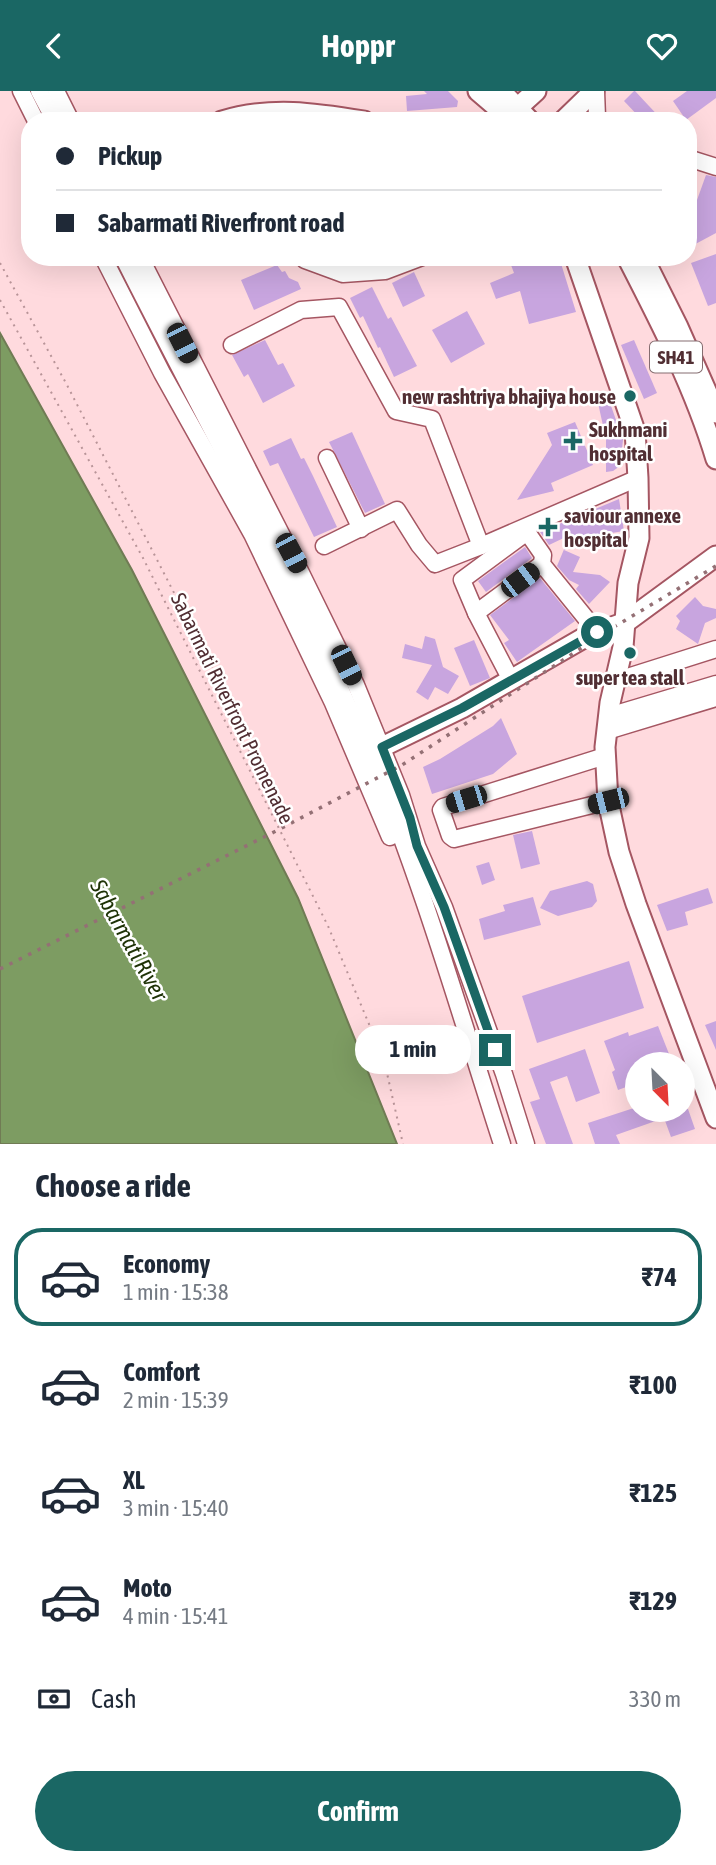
<!DOCTYPE html>
<meta charset="utf-8">
<style>
:root{--surface:#fff;--page:#f6f6f7;--text:#1f2937;--muted:#747a83;--line:#e0e1e3;--accent:#1a6764}
body{margin:0;font-family:"Asap Condensed",sans-serif;background:var(--page);color:var(--text);height:100vh;display:flex;flex-direction:column;font-size:26px;white-space:nowrap}
*{box-sizing:border-box;margin:0}
p{font-size:23px;color:var(--muted)}
.icon{flex:none;width:38px;height:38px;fill:none;stroke:currentColor;stroke-width:2;stroke-linecap:round;stroke-linejoin:round}
.map{position:relative;height:1053px;overflow:hidden}
.panel{display:flex;flex-direction:column;background:var(--surface);flex:1}
.panel>*{flex:none}
.hud{position:absolute;left:21px;top:21px;width:676px;height:154px;border-radius:28px;box-shadow:0 7px 28px #0002;display:grid;align-content:center;height:154px;padding:0 35px;background:var(--surface)}
.needle{width:46px;rotate:156deg}
.buttons{position:absolute;left:625px;top:961px;display:grid;gap:14px}
.buttons a{display:grid;place-items:center;width:70px;height:70px;border-radius:50%;background:var(--surface);box-shadow:0 7px 28px #0002;font-size:35px}
.end{position:absolute;width:32px;height:32px;margin:-16px;border:9px solid #1a6764;background:#fff;box-shadow:0 0 0 4px #fff}
.from{border-radius:50%}
.bubble{position:absolute;height:49px;border-radius:24px;background:var(--surface);box-shadow:0 7px 28px #0002;font-size:23px;font-weight:700;line-height:49px;text-align:center}
.car{position:absolute;width:21px;height:42px;margin:-21px -10px;border-radius:9px;box-shadow:0 0 5px 2px #0007;background:linear-gradient(#222 24%,#8ab4d8 0 40%,#222 0 76%,#8ab4d8 0 86%,#222 0)}
.hud b{display:flex;align-items:center;gap:24px;height:66px;font-size:26px}
.hud b+b{border-top:2px solid var(--line)}
.hud i{width:18px;height:18px;background:var(--text)}
ul{padding:0;list-style:none}
li{display:flex;align-items:center;gap:21px;height:98px;margin:0 14px 10px;padding:0 21px;border:4px solid transparent;border-radius:28px}
li div{flex:1}
li b{display:block;font-size:26px}
li em{font-style:normal;font-weight:700}
li.current{border-color:var(--accent)}
li>.icon{width:63px;height:63px;stroke-width:1.5}
h2{padding:0 35px;font-size:32px;line-height:84px}
.pay{display:flex;align-items:center;gap:18px;height:77px;padding:0 35px;font-size:26px}
.pay p{margin-inline-start:auto}
.cta{display:flex;gap:14px;margin-top:auto;padding:14px 35px}
.cta a{flex:1;height:80px;border-radius:42px;background:var(--accent);color:#fff;font-size:28px;font-weight:700;line-height:80px;text-align:center}
header{display:flex;justify-content:space-between;align-items:center;height:91px;padding:0 35px;background:var(--accent);color:#fff;font-size:32px;font-weight:700}
.map>svg:first-child{display:block}
.water{fill:#7d9c62;stroke:#707b54;stroke-width:2}
.building{fill:#c8a5df}
.lines{fill:none;stroke-linecap:round;stroke-linejoin:round}
.minor-casing{stroke:#a55662;stroke-width:19}
.major-casing{stroke:#a55662;stroke-width:23}
.path{stroke:#b89498;stroke-width:2;stroke-dasharray:2 5;stroke-linecap:butt}
.minor{stroke:#fff;stroke-width:16}
.major{stroke:#fff;stroke-width:19}
.rail{stroke:#947075;stroke-width:3.5;stroke-dasharray:3.5 7;stroke-linecap:butt}
.route{stroke:#1a6764;stroke-width:9}
.poi-dot{fill:#1a6764;stroke:#fff;stroke-width:2.5}
.labels{text-anchor:middle;dominant-baseline:central;stroke-width:5;stroke-linejoin:round;paint-order:stroke}
.shield{fill:#fff;stroke:#856d70;stroke-width:2}
.shield-label{font-size:19px;font-weight:bold;fill:#512e33}
.poi-label{font-size:21px;font-weight:bold;fill:#512e33;stroke:#fff;text-anchor:start}
.street-label{font-size:21px;fill:#512e33;stroke:#fff}
.water-label{font-size:23px;font-style:italic;fill:#1e3206;stroke:#fff}
</style>
<header><svg class="icon" aria-label="back" viewBox="0 0 24 24"><path d="M15 5l-7 7 7 7"/></svg>Hoppr<svg class="icon" aria-label="heart" viewBox="0 0 24 24"><path d="M12 20l-8-8c-3-5 5-10 8-4 3-6 11-1 8 4z"/></svg></header>
<div class="map">
<svg width="716" height="1053" viewBox="0 0 716 1053">
<rect width="100%" height="100%" fill="#ffdade"/>
<path class="water" d="M0 242 132 479 298 807 397 1053H0Z"/>
<g class="building">
<path d="M424 0H448L458 10 457 16 407 20 406 5 427 3Z"/>
<path d="M634 0H635L663 30H643L624 10Z"/>
<path d="M687 0H716V7L686 29 673 10Z"/>
<path d="M706 84 716 86V142L688 157V134Z"/>
<path d="M716 163V212L708 215 691 172Z"/>
<path d="M508 166H531L534 172 559 166 576 221 529 233 520 200 496 208 490 192 514 182Z"/>
<path d="M277 174 282 181 285 180 289 187 298 191 301 198 254 219 241 189Z"/>
<path d="M414 181 425 205 403 216 392 192Z"/>
<path d="M372 196 388 228 391 226 417 275 394 286 380 256 378 257 363 225 360 227 350 207Z"/>
<path d="M467 220 485 253 451 272 432 239Z"/>
<path d="M265 249 278 274 283 272 295 295 263 312 248 283 244 286 232 264Z"/>
<path d="M634 249 657 302 644 308 621 254Z"/>
<path d="M609 309 623 349 620 375 613 380 606 381V348L598 312Z"/>
<path d="M575 331 593 374 551 392 554 400 517 409 552 354 547 342Z"/>
<path d="M352 341 385 413 365 422 329 351Z"/>
<path d="M291 347 301 368 304 367 313 385 337 436 314 446 278 372 270 375 263 360Z"/>
<path d="M619 408 624 440 599 444 564 459 580 466 573 481 600 484 610 491 589 513 576 498 579 494 569 489 557 475 570 444 549 454 540 441Z"/>
<path d="M525 456 532 467 486 501 478 490Z"/>
<path d="M540 487 575 530 517 571 504 552 509 549 490 524Z"/>
<path d="M695 506 703 515 716 518V527L705 532 698 553 676 538 680 530 676 525Z"/>
<path d="M425 545 435 548 443 576 459 585 448 603 435 596 428 609 416 601 432 574 402 567 405 553 422 558Z"/>
<path d="M474 549 490 587 470 595 454 557Z"/>
<path d="M501 627 517 663 493 683 432 703 423 676 440 668 493 635Z"/>
<path d="M532 740 540 773 521 778 513 744Z"/>
<path d="M489 771 495 789 482 794 476 775Z"/>
<path d="M587 790 593 793 597 810 592 816 558 825 540 817 550 800Z"/>
<path d="M708 797 713 812 685 821 688 834 667 840 657 814Z"/>
<path d="M533 806 541 834 484 849 479 828 505 820 503 814Z"/>
<path d="M629 870 644 917 537 952 522 905Z"/>
<path d="M716 930V959L705 934Z"/>
<path d="M658 935 673 973H637V992L618 999 612 981 615 979 604 950 628 941 629 945Z"/>
<path d="M585 958 600 1002 576 1011 567 985 550 991 573 1053H546L530 1011 540 1008 529 978Z"/>
<path d="M637 1016V1018H688L695 1038 671 1046 664 1027 616 1044 620 1053H595L588 1032Z"/>
</g>
<g class="lines">
<g class="minor-casing">
<g id="minor">
<path d="M21 0 36 30"/>
<path d="M39 0 55 30"/>
<path d="M56 0 71 30"/>
<path d="M596 0 597 26 600 30"/>
<path d="M688 67 716 76"/>
<path d="M103 166 162 282 252 443 333 612 390 746"/>
<path d="M123 166C206 331 297 493 369 663 422 790 460 923 502 1053"/>
<path d="M140 166 301 482 356 594 401 704 417 755 444 816 504 983 526 1053"/>
<path d="M304 166 305 169 343 183 385 180 422 166"/>
<path d="M232 254 301 219 339 216 396 320 432 328 481 455 638 387"/>
<path d="M327 367 361 438"/>
<path d="M324 455 397 419 419 454 435 473 481 455"/>
<path d="M476 522 542 473"/>
<path d="M511 589 476 522 462 489 527 441 543 464 542 473 597 541"/>
<path d="M615 590 716 558"/>
<path d="M609 625 716 593"/>
<path d="M607 640 716 607"/>
<path d="M605 665 443 716 441 719 450 745 454 748 608 710"/>
</g>
</g>
<g class="major-casing">
<g id="major">
<path d="M478 0 513 30"/>
<path d="M501 0 530 30"/>
<path d="M222 30C271 15 315 22 364 30"/>
<path d="M503 30 536 0"/>
<path d="M563 30 594 0"/>
<path d="M575 166 635 340 638 387 639 447 628 492 623 556 610 612 605 656 608 710 619 761 636 813 716 1027"/>
<path d="M627 166C661 232 695 298 716 368"/>
<path d="M643 166 678 236 716 322"/>
<path d="M382 656 462 617 587 545 626 531 716 465"/>
</g>
</g>
<g class="path">
<path d="M0 172 67 294 221 593 216 595 277 716"/>
<path d="M0 209 143 467 328 835 384 969 403 1053"/>
</g>
<use href="#minor" class="minor"/>
<use href="#major" class="major"/>
<path class="rail" d="M0 878 274 741 402 674 609 539 716 475"/>
</g>
<g class="lines">
<path class="route" d="M495 959 444 816 417 755 410 727 382 656 462 617 597 541"/>
</g>
<g class="poi-dot">
<circle cx="630" cy="305" r="7"/>
<path d="M569.5 339.5h7v7h7v7h-7v7h-7v-7h-7v-7h7z"/>
<path d="M544.5 425.5h7v7h7v7h-7v7h-7v-7h-7v-7h7z"/>
<circle cx="630" cy="562" r="7"/>
</g>
<g class="labels">
<rect class="shield" x="650" y="250.5" width="52" height="31" rx="5"/>
<g class="shield-label">
<text x="676" y="266">SH41</text>
</g>
<g class="poi-label">
<text x="616" y="305" text-anchor="end">new rashtriya bhajiya house</text>
<text x="589" y="338">Sukhmani<tspan x="589" dy="24">hospital</tspan></text>
<text x="564" y="424">saviour annexe<tspan x="564" dy="24">hospital</tspan></text>
<text x="630" y="586" text-anchor="middle">super tea stall</text>
</g>
<g class="street-label">
<text transform="translate(233 617) rotate(64)">Sabarmati Riverfront Promenade</text>
</g>
<g class="water-label">
<text transform="translate(129 849) rotate(61)">Sabarmati River</text>
</g>
</g>
</svg>
<div class="buttons">
<a><svg class="needle" viewBox="-14 -14 28 28"><path d="M0-13l5 13h-10z" fill="#e53935"/><path d="M0 13l5-13h-10z" fill="#747a83"/></svg></a>
</div>
<i class="end from" style="left:597px;top:541px"></i>
<i class="end" style="left:495px;top:959px"></i>
<div class="bubble" style="left:355px;top:934px;width:116px">1 min</div>
<i class="car" style="left:182px;top:252px;rotate:153deg"></i>
<i class="car" style="left:291px;top:462px;rotate:152deg"></i>
<i class="car" style="left:520px;top:489px;rotate:53deg"></i>
<i class="car" style="left:346px;top:574px;rotate:154deg"></i>
<i class="car" style="left:466px;top:708px;rotate:253deg"></i>
<i class="car" style="left:608px;top:710px;rotate:256deg"></i>
<div class="hud">
<b><i class="from"></i>Pickup</b>
<b><i></i>Sabarmati Riverfront road</b>
</div>
</div>
<section class="panel">
<h2>Choose a ride</h2>
<ul>
<li class="current"><svg class="icon" aria-label="car" viewBox="0 0 24 24"><path d="M5 17H2v-5l4-1 3-4h7l3 4 3 1v5h-3M9 17h6M6 11h13"/><circle cx="7" cy="17" r="2"/><circle cx="17" cy="17" r="2"/></svg><div><b>Economy</b><p>1 min · 15:38</p></div><em>₹74</em></li>
<li><svg class="icon" aria-label="car" viewBox="0 0 24 24"><path d="M5 17H2v-5l4-1 3-4h7l3 4 3 1v5h-3M9 17h6M6 11h13"/><circle cx="7" cy="17" r="2"/><circle cx="17" cy="17" r="2"/></svg><div><b>Comfort</b><p>2 min · 15:39</p></div><em>₹100</em></li>
<li><svg class="icon" aria-label="car" viewBox="0 0 24 24"><path d="M5 17H2v-5l4-1 3-4h7l3 4 3 1v5h-3M9 17h6M6 11h13"/><circle cx="7" cy="17" r="2"/><circle cx="17" cy="17" r="2"/></svg><div><b>XL</b><p>3 min · 15:40</p></div><em>₹125</em></li>
<li><svg class="icon" aria-label="car" viewBox="0 0 24 24"><path d="M5 17H2v-5l4-1 3-4h7l3 4 3 1v5h-3M9 17h6M6 11h13"/><circle cx="7" cy="17" r="2"/><circle cx="17" cy="17" r="2"/></svg><div><b>Moto</b><p>4 min · 15:41</p></div><em>₹129</em></li>
</ul>
<div class="pay"><svg class="icon" aria-label="cash" viewBox="0 0 24 24"><path d="M3 7h18v10H3z"/><circle cx="12" cy="12" r="2"/></svg>Cash<p>330 m</p></div>
<div class="cta"><a>Confirm</a></div>
</section>
